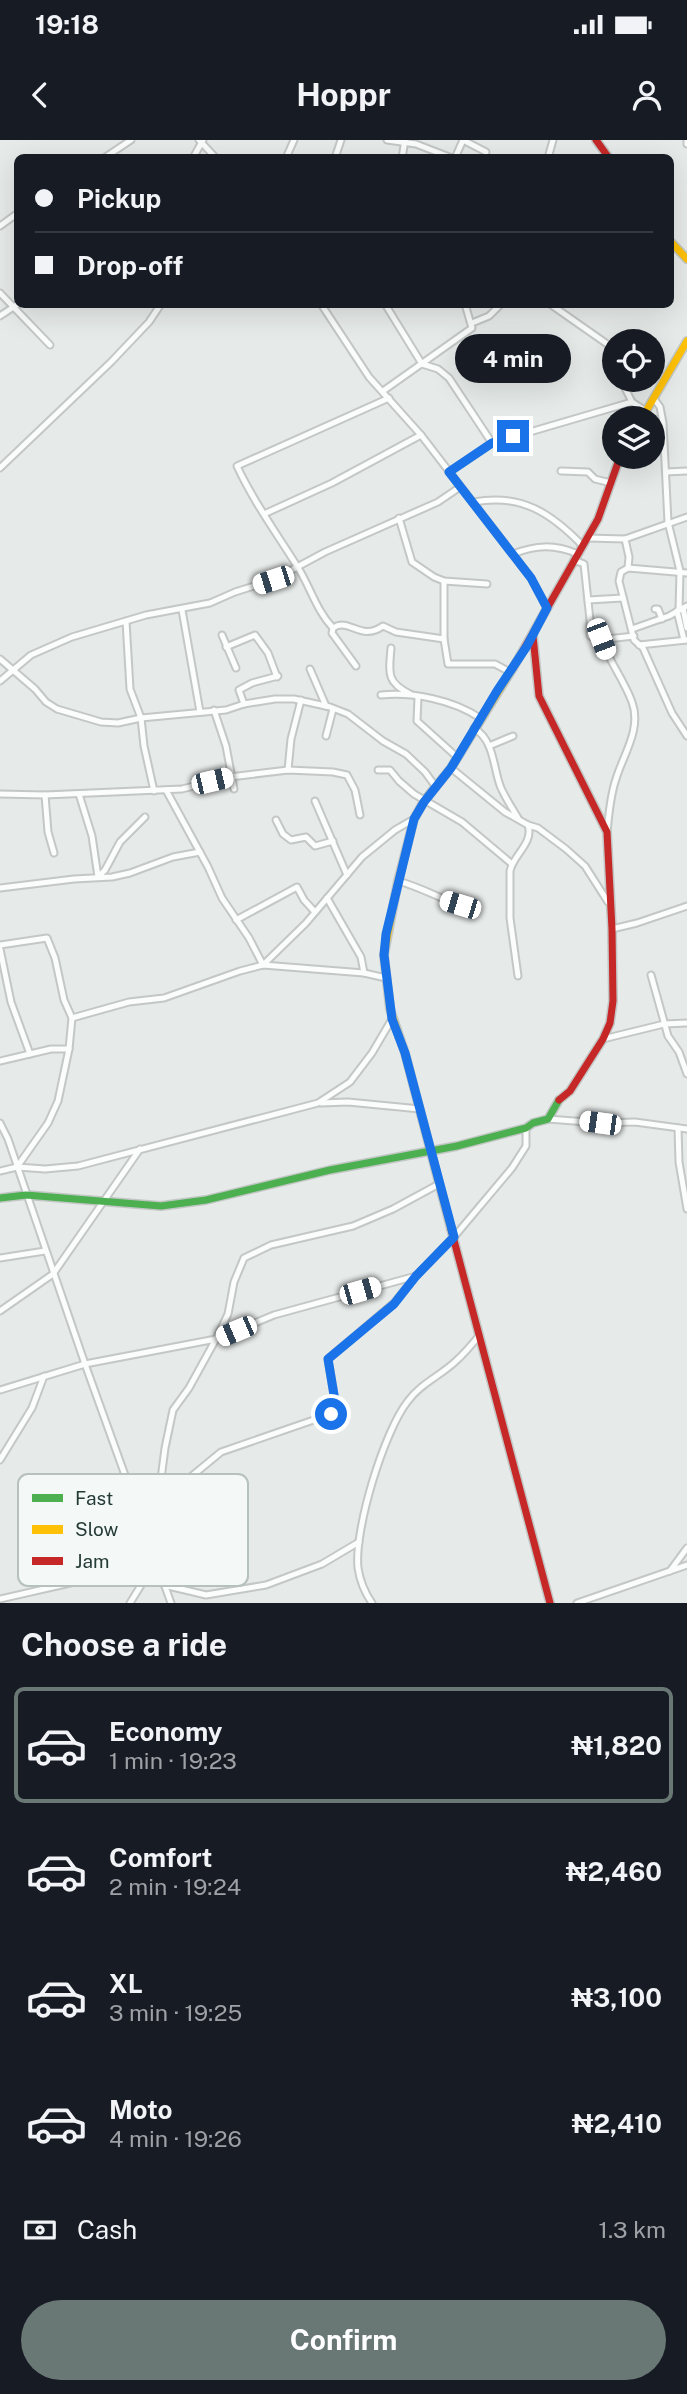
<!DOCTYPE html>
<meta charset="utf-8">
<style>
:root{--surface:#171b24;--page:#20242c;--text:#f1f3f6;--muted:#9ea1a6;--line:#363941;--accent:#697874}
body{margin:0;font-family:"Public Sans",sans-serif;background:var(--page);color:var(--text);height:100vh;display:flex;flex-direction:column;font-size:26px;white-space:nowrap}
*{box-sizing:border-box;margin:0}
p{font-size:23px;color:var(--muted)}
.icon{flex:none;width:38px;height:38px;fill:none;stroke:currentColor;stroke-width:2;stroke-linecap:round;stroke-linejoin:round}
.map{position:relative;height:1463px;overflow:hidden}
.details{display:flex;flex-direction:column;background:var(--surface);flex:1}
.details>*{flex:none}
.hud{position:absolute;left:14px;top:14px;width:660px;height:154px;border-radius:10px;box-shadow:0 7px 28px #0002;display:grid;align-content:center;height:154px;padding:0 21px;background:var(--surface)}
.tools{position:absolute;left:602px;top:189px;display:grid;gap:14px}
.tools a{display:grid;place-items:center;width:63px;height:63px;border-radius:50%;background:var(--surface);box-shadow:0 7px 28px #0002;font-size:35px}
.end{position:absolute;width:32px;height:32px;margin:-16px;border:9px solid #1a73e8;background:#fff;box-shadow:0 0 0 4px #fff}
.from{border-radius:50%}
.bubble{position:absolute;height:49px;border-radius:24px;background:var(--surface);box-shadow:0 7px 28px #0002;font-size:23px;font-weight:700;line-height:49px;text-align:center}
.car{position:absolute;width:21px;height:42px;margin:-21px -10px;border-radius:9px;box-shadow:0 0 5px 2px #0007;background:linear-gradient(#fff 24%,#345 0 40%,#fff 0 76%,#345 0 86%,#fff 0)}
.hud b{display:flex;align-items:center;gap:24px;height:66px;font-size:26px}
.hud b+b{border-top:2px solid var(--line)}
.hud i{width:18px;height:18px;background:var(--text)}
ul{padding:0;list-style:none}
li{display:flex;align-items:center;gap:21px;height:116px;margin:0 14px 10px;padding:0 7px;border:4px solid transparent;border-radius:10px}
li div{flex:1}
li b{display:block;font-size:26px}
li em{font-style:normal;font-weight:700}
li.selected{border-color:var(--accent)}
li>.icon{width:63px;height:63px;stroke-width:1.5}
h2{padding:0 21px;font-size:32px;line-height:84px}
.pay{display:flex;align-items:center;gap:18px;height:77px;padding:0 21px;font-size:26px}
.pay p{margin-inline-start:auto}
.action{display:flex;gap:14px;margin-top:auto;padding:14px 21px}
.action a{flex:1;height:80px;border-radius:42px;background:var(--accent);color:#fff;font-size:28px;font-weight:700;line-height:80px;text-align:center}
.status{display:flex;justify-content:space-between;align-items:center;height:49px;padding:0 35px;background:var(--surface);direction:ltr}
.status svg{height:19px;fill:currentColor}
header{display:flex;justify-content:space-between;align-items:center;height:91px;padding:0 21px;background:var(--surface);font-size:32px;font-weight:700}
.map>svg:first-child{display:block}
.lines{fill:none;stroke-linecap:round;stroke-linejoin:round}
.street-casing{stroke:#c3c7c5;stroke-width:9}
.fast-casing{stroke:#c2c7c5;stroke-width:10}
.slow-casing{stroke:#c2c7c5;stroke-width:10}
.jam-casing{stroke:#c2c7c5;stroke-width:10}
.street{stroke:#fbfcfc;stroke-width:5}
.fast{stroke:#4caf50;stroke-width:7}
.slow{stroke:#ffc107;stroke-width:7}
.jam{stroke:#c62828;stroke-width:7}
.route{stroke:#1a73e8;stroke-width:9}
.key{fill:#f4f9f7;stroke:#b6c0bd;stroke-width:2}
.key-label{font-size:19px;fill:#253b36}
</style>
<div class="status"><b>19:18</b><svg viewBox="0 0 49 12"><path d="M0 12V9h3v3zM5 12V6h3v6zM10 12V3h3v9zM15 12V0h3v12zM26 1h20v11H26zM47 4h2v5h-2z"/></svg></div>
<header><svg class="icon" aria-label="back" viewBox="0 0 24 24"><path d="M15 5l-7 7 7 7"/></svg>Hoppr<svg class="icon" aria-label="person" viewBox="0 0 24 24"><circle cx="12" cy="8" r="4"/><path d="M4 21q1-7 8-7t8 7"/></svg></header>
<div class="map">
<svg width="687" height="1463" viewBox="0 0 687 1463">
<rect width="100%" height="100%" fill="#e6eae8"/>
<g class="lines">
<g class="street-casing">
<g id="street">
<path d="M199 0 216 18"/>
<path d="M387 0 416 4 452 18"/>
<path d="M463 0 486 12"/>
<path d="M687 0V4"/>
<path d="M104 18 131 0"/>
<path d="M193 18 203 0"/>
<path d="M286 18 294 0"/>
<path d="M335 18 341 0"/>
<path d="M402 18 405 0"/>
<path d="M455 18 463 0"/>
<path d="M548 18 553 0"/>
<path d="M0 86 18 73"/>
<path d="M0 153 50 205"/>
<path d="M321 164 369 237 421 295 531 438 547 468"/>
<path d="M385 164 422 224 438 229 449 238 492 303"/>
<path d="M550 164 610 206 614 220"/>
<path d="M0 176 18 164"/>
<path d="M472 183 489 176 501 164"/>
<path d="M621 240 632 262 646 271"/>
<path d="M383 251 472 188 465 164"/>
<path d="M655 260 660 267 663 283 668 382 680 431 679 470"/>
<path d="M0 328 111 222 149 182 161 164"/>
<path d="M561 331 588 332 595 339 611 343"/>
<path d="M449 332 492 303 632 262"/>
<path d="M666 332 687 331"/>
<path d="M474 362C521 353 551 373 583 406"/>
<path d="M264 374 332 343 421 295"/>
<path d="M399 378 412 422 434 437 444 441 487 444"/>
<path d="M588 398 625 399 687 377"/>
<path d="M625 399 629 417 628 428 687 433"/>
<path d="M513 414C536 405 554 404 578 414"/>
<path d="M574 420 584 424 590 480V496L598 500 634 496"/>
<path d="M628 428 621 432 619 441 634 500 643 508 672 573 687 596"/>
<path d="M444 441V499L448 524H495L510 532"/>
<path d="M588 460 623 458"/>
<path d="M683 468 687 488"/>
<path d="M655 469H658L662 479"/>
<path d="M182 470 200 572"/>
<path d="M677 471 684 500"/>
<path d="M126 481 130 549 141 578 144 606 154 651"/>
<path d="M333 488C350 477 360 502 383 486L396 492 444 499"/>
<path d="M632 489 669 476 687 466"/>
<path d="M222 495 236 528"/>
<path d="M601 499C609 521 624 540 632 562 642 589 623 615 616 639 610 656 609 674 607 692"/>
<path d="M639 505 687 500"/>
<path d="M226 507 255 495 268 513 277 537"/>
<path d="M391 508C389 533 386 542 410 554"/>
<path d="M0 519 35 549 46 562 57 569 101 582 118 583 141 578 226 570 244 564 275 559H294L330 567 348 574 383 601 406 614 425 632 436 647"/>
<path d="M356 526 332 493 333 488C316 470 310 446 297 426 277 394 253 361 237 326L389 258"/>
<path d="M310 529 326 566"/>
<path d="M0 541 31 515 72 497 146 475 210 463 235 452 273 440 325 412 438 362 460 347"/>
<path d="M381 555C414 552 453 560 480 578"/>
<path d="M418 557 417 581 457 617"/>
<path d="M244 564 239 550 252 543 278 536"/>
<path d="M214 570 226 606 234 649"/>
<path d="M474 588C495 601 493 629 501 648 506 659 512 668 518 678"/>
<path d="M326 596 333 569"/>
<path d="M489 606 513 596"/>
<path d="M451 628 505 672 528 685 538 688 566 709 585 726 608 762"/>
<path d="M288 630 291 599 301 560"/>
<path d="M378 630H390L399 641 414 654 462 682 512 724"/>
<path d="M166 650 208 727 222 758 249 798 263 825 306 783 362 717 395 690 414 679"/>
<path d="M0 654 45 655 182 649 230 637 288 630 333 632 347 635 355 650 360 675"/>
<path d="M79 654 92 696 98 737"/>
<path d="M45 655 48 692 54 713"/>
<path d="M315 661 347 735"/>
<path d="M276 680 283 694 291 700 306 697 315 706 333 701"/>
<path d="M98 737 105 730 120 702 145 677"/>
<path d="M398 741C420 747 437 757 459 765"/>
<path d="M0 748 74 739 112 737 130 733 173 717 200 712"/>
<path d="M327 758 361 817 364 833"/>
<path d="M236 780 297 747 304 760 315 772"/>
<path d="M612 789 637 783 687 766"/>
<path d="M0 805 47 798 55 818 64 860 72 878 69 909 58 961 48 983 17 1027 0 1031"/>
<path d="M0 809 11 862 30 914"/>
<path d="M651 835 668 896 679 912 687 934"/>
<path d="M518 836 510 778V731C513 715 534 703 528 685"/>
<path d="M72 878 129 862 164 858 240 831 263 825 364 833 386 838"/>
<path d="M603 899 664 884 687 883"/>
<path d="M0 921 51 909H69"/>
<path d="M321 963 348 962 420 969"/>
<path d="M548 979 600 983 635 982 687 989"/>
<path d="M0 983 8 999 85 1224 171 1463"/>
<path d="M678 988 679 1022 687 1069"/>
<path d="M17 1027 45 1029 78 1026 318 963 350 942 372 913 392 879"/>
<path d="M0 1118 45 1111"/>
<path d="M0 1171 53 1134 140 1009"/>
<path d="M0 1250 85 1224 216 1199 274 1175 416 1136"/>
<path d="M0 1320 32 1268 44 1236"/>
<path d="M156 1410 155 1385 165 1308 173 1270 189 1248 216 1199 228 1174 234 1142 244 1118 271 1105 353 1086 393 1069 439 1044"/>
<path d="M670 1431 687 1408"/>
<path d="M164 1445 206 1455 266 1445 322 1424 359 1402"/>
<path d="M0 1459 79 1441 156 1421"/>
<path d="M130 1463 156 1421 164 1387 187 1340 221 1312 331 1274 336 1267 328 1219 394 1163 416 1136 454 1097 512 1028 526 1006V988"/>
<path d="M372 1463C365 1453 360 1441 358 1428 354 1390 384 1291 408 1261 421 1243 442 1235 457 1220 465 1213 472 1204 479 1196"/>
<path d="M577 1463 687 1425"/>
</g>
</g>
<g class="fast-casing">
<path id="fast" d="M0 1058 26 1055 161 1066 206 1060 330 1030 457 1006 526 988 533 983 548 979 559 960"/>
</g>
<g class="slow-casing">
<g id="slow">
<path d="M670 101 687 119"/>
<path d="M642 278 687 201"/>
<path d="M451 1089 405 913 390 869 384 815 398 741 414 679 424 661 451 628 513 528"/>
</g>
</g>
<g class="jam-casing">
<g id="jam">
<path d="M596 0 609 18"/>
<path d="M533 496 539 556 607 692 612 789 613 861 610 883 603 899 570 951 559 960"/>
<path d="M513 528 598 379 620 317"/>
<path d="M451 1089 550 1463"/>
</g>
</g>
<use href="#street" class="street"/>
<use href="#fast" class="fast"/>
<use href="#slow" class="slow"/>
<use href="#jam" class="jam"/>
</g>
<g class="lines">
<path class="route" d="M331 1274 336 1267 328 1219 394 1164 416 1136 454 1097 405 913 392 879 384 815 386 794 414 679 424 662 451 628 497 551 527 506 547 468 531 438 449 332 492 303 513 296"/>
</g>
<rect x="18" y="1334" width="230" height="112" rx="10" class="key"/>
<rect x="32" y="1354" width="31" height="8" fill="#4caf50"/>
<rect x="32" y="1385" width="31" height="9" fill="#ffc107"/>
<rect x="32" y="1417" width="31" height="8" fill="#c62828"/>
<g class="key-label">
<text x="75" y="1365">Fast</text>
<text x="75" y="1396">Slow</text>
<text x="75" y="1428">Jam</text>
</g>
</svg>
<div class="tools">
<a><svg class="icon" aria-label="locate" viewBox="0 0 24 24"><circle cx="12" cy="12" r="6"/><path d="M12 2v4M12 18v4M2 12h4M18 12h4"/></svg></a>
<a><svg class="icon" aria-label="layers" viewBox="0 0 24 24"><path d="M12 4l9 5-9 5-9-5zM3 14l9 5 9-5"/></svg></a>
</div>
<i class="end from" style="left:331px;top:1274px"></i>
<i class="end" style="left:513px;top:296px"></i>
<div class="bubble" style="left:455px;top:194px;width:116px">4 min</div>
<i class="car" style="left:273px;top:440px;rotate:252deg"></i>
<i class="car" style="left:601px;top:499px;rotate:159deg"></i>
<i class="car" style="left:212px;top:641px;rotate:77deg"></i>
<i class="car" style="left:460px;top:765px;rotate:287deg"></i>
<i class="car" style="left:600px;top:983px;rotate:278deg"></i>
<i class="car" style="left:360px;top:1151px;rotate:74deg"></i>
<i class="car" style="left:236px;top:1191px;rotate:247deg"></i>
<div class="hud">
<b><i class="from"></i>Pickup</b>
<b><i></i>Drop-off</b>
</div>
</div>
<section class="details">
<h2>Choose a ride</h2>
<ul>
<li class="selected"><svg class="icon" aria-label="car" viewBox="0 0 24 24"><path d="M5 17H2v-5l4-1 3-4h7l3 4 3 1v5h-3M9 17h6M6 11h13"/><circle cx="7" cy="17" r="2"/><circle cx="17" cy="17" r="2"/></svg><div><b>Economy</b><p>1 min · 19:23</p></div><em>₦1,820</em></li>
<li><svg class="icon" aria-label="car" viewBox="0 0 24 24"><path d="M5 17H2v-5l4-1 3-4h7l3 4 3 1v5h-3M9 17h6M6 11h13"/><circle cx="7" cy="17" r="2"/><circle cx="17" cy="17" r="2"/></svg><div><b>Comfort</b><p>2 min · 19:24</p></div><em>₦2,460</em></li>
<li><svg class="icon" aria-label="car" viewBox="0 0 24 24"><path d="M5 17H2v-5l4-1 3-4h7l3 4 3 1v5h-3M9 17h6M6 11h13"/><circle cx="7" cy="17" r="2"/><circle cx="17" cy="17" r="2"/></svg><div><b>XL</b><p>3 min · 19:25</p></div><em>₦3,100</em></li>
<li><svg class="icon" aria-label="car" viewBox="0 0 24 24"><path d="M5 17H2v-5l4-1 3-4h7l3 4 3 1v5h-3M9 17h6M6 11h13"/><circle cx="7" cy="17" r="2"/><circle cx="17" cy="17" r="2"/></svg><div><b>Moto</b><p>4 min · 19:26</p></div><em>₦2,410</em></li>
</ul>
<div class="pay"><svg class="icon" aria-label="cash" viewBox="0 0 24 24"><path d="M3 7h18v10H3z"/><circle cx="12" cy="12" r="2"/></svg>Cash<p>1.3 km</p></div>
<div class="action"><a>Confirm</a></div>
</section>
